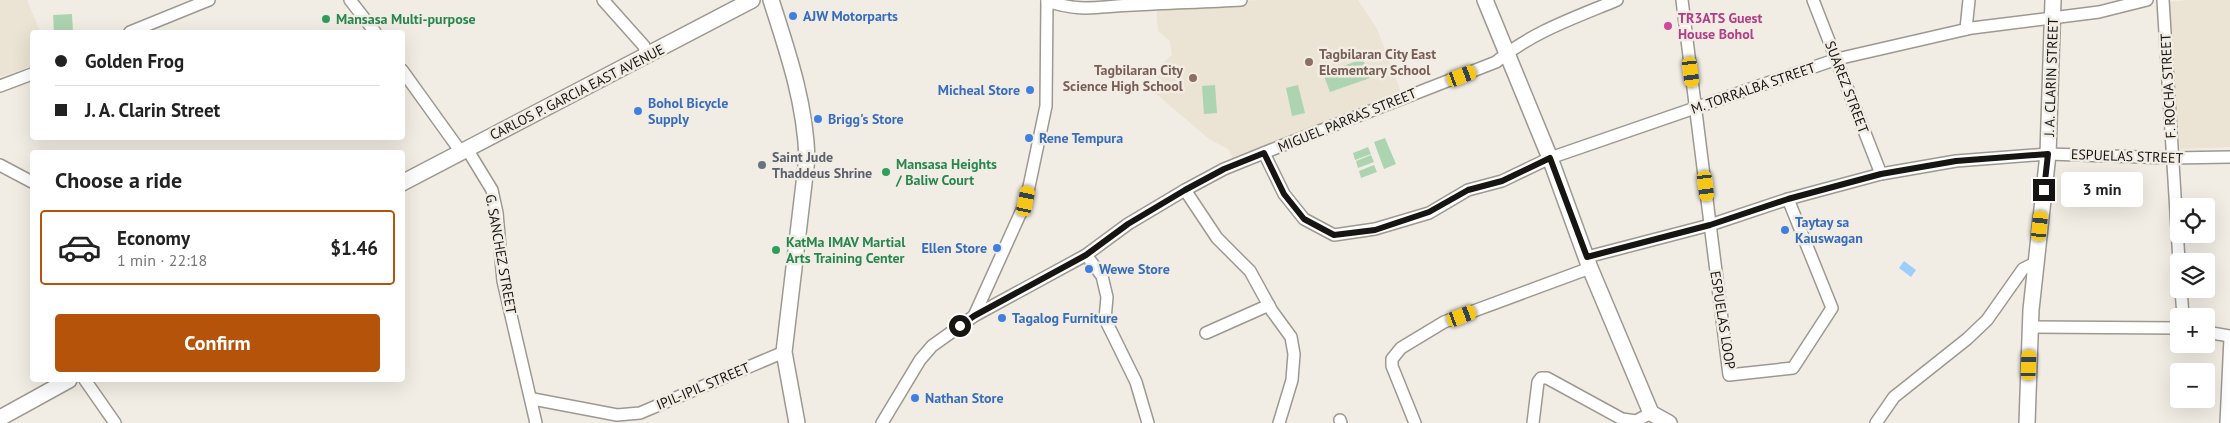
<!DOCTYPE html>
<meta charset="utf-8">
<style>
:root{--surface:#fff;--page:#f2f2f2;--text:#222;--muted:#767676;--line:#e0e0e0;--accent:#b45309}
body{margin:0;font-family:"PT Sans",sans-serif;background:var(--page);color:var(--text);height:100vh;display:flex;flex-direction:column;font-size:19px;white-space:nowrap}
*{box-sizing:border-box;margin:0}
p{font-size:16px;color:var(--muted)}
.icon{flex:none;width:28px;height:28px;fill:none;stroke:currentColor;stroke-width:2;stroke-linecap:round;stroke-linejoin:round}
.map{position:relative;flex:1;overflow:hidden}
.details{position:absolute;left:30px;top:150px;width:375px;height:232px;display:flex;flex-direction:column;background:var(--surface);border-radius:5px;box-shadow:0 5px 20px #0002}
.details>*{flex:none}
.top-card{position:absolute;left:30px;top:30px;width:375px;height:110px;border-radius:5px;box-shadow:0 5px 20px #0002;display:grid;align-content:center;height:110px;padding:0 25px;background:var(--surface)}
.controls{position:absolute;left:2170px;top:198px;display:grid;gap:10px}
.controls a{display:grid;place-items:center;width:45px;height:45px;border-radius:5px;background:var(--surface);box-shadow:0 5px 20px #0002;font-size:25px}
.end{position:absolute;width:22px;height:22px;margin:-11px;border:6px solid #171512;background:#fff;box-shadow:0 0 0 2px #fff}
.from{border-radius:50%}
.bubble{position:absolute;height:35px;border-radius:5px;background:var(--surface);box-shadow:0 5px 20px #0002;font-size:16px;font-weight:600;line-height:35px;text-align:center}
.car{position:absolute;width:15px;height:30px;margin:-15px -8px;border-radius:6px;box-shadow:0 0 4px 1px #0007;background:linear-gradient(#f5c518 24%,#345 0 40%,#f5c518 0 76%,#345 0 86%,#f5c518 0)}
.top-card b{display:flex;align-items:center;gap:18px;height:48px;font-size:19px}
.top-card b+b{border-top:1px solid var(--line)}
.top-card i{width:12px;height:12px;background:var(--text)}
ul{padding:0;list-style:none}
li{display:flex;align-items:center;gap:15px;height:75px;margin:0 10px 8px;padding:0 15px;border:2px solid var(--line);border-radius:5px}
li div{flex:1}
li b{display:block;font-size:19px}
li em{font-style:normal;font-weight:600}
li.active{border-color:var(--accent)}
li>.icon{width:45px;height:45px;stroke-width:1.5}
h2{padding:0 25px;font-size:22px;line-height:60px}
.primary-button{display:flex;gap:10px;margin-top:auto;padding:10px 25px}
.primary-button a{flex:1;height:58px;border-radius:5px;background:var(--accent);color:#fff;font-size:20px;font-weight:600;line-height:58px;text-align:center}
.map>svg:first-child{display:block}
.built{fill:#ebe3d3}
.green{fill:#add4b0}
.water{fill:#9dcdfc}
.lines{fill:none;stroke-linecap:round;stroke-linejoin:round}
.minor-casing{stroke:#9d9991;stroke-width:14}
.major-casing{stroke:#9d9991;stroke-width:18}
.minor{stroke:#fff;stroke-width:11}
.major{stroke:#fff;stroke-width:15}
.route{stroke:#171512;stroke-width:6}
.shop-dot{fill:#3f7fe0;stroke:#f1ede4;stroke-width:2}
.leisure-dot{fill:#2e9e5b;stroke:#f1ede4;stroke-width:2}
.hotel-dot{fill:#d1479c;stroke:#f1ede4;stroke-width:2}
.education-dot{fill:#8d6e63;stroke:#f1ede4;stroke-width:2}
.worship-dot{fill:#6b7280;stroke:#f1ede4;stroke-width:2}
.labels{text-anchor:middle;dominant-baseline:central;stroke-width:5;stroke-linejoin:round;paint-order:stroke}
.shop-label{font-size:14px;font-weight:bold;fill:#366cbe;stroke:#f1ede4;text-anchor:start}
.hotel-label{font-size:14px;font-weight:bold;fill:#b23c85;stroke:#f1ede4;text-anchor:start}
.leisure-label{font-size:14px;font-weight:bold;fill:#27864d;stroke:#f1ede4;text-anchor:start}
.education-label{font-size:14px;font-weight:bold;fill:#785e54;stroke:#f1ede4;text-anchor:start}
.street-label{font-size:14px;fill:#171512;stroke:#f1ede4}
.worship-label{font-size:14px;font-weight:bold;fill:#5b616d;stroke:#f1ede4;text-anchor:start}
</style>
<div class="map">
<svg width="2230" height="423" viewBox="0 0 2230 423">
<rect width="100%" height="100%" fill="#f1ede4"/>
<g class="built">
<path d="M0 0H27L40 32H32V66L0 77Z"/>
<path d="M1263 0H1358L1377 29 1402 95 1236 164 1228 149 1209 139 1153 91 1162 64 1172 55 1170 41 1158 31 1156 4Z"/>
<path d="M2189 0H2230V147L2180 149 2169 2Z"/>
</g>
<g class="green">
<path d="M72 14 73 32H54L53 15Z"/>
<path d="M1363 59 1370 78 1330 92 1323 73Z"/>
<path d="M1215 85 1217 113 1204 114 1202 86Z"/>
<path d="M1298 85 1305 113 1292 116 1286 88Z"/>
<path d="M1385 138 1396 164 1384 169 1374 142Z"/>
<path d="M1368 147 1371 154 1355 160 1353 153Z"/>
<path d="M1371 155 1374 162 1358 168 1356 161Z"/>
<path d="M1374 165 1377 172 1361 178 1359 171Z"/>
</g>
<path class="water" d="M1904 261 1916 270 1911 277 1899 268Z"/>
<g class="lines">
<g class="minor-casing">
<g id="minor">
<path d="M350 0 375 32"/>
<path d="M603 0 644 46 647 57"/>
<path d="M1682 0 1729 375 1793 368 1832 308 1788 199"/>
<path d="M1813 0 1881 174"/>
<path d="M2163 0 2179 261"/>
<path d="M1047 1C1082 13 1099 6 1134 5 1170 3 1206 2 1241 0"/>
<path d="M1966 29 1969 0"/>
<path d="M130 32 209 0"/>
<path d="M402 70 461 152"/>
<path d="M0 86 32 74"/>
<path d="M467 149 492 190 497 213 503 281 536 423"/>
<path d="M1264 153 1284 194 1304 219 1334 235 1375 229 1429 213 1468 190 1502 181 1550 158 1837 59 1972 28 2099 12 2147 0"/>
<path d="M0 165 32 182"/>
<path d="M1185 190 1217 238 1250 271 1272 311 1291 337 1294 354 1292 380 1279 423"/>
<path d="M1086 255 1102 276 1107 297 1105 319 1136 382 1148 423"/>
<path d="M1587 257 1710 225 1788 199 1881 174 1956 161 2048 154 2172 158 2230 157"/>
<path d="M2181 289 2183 316"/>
<path d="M974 316 1026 201 1046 106 1047 0"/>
<path d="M2031 327 2179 328"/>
<path d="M2206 332 2230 336"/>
<path d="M1206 333 1269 305"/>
<path d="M85 380 115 423"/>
<path d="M533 399 617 415 640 413 784 352"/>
<path d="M1340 420 1341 423"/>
<path d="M882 423 920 360 932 346 974 316 1086 255 1128 224 1185 190 1224 169 1281 146 1496 62C1532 32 1574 18 1617 0"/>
<path d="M1415 423 1392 366V359L1401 348 1444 322 1590 268"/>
<path d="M1533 423 1538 382 1541 378H1547L1622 419 1636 421 1651 413"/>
<path d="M1876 423 1894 397 1967 339 1987 320 2023 269 2037 262"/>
<path d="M2226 423 2230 338"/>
</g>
</g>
<g class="major-casing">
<g id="major">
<path d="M771 0C788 53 805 102 807 158L784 352 797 423"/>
<path d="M1485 0 1550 158 1590 268 1651 413 1669 423"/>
<path d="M402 183 752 0"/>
<path d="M0 418 69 380"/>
<path d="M2027 423 2031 310 2048 154 2053 0"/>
</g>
</g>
<use href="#minor" class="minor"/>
<use href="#major" class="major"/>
</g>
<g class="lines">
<path class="route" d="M960 326 974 316 1086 255 1128 224 1185 190 1224 169 1264 153 1284 194 1304 219 1334 235 1375 230 1429 212 1468 190 1502 181 1550 158 1587 257 1710 225 1788 199 1881 174 1956 161 2048 154 2044 190"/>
</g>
<g class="shop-dot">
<circle cx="793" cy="16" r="5"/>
<circle cx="1030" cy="90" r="5"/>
<circle cx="638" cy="111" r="5"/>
<circle cx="818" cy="119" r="5"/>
<circle cx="1029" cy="138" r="5"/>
<circle cx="1785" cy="230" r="5"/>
<circle cx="997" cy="248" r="5"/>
<circle cx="1089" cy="269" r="5"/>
<circle cx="1002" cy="318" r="5"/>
<circle cx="915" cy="398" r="5"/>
</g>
<g class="leisure-dot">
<circle cx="326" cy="19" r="5"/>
<circle cx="886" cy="172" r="5"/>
<circle cx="776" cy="250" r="5"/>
</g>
<circle class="hotel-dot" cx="1668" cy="26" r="5"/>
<g class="education-dot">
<circle cx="1309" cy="62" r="5"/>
<circle cx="1193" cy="78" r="5"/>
</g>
<circle class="worship-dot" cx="762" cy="165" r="5"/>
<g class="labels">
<g class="shop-label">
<text x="803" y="16">AJW Motorparts</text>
<text x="1020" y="90" text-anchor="end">Micheal Store</text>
<text x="648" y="103">Bohol Bicycle<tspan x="648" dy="16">Supply</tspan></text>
<text x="828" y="119">Brigg's Store</text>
<text x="1039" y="138">Rene Tempura</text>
<text x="1795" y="222">Taytay sa<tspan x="1795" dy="16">Kauswagan</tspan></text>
<text x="987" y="248" text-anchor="end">Ellen Store</text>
<text x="1099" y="269">Wewe Store</text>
<text x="1012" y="318">Tagalog Furniture</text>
<text x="925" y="398">Nathan Store</text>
</g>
<g class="hotel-label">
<text x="1678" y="18">TR3ATS Guest<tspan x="1678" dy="16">House Bohol</tspan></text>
</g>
<g class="leisure-label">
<text x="336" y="19">Mansasa Multi-purpose</text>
<text x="896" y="164">Mansasa Heights<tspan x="896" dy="16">/ Baliw Court</tspan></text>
<text x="786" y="242">KatMa IMAV Martial<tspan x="786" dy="16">Arts Training Center</tspan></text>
</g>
<g class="education-label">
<text x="1319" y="54">Tagbilaran City East<tspan x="1319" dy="16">Elementary School</tspan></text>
<text x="1183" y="70" text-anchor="end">Tagbilaran City<tspan x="1183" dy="16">Science High School</tspan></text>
</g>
<g class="street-label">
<text transform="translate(2051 77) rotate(-88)">J. A. CLARIN STREET</text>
<text transform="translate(2168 86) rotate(-93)">F. ROCHA STREET</text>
<text transform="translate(1847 87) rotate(69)">SUAREZ STREET</text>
<text transform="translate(1753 88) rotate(-19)">M. TORRALBA STREET</text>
<text transform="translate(577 92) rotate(-27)">CARLOS P. GARCIA EAST AVENUE</text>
<text transform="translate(1347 120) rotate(-22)">MIGUEL PARRAS STREET</text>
<text transform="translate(2127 156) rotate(2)">ESPUELAS STREET</text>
<text transform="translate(501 254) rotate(80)">G. SANCHEZ STREET</text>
<text transform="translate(1723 320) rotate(81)">ESPUELAS LOOP</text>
<text transform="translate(703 386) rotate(-23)">IPIL-IPIL STREET</text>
</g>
<g class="worship-label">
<text x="772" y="157">Saint Jude<tspan x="772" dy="16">Thaddeus Shrine</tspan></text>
</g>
</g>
</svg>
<div class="controls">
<a><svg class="icon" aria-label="locate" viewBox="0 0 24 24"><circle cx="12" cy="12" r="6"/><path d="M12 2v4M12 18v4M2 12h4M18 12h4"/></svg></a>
<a><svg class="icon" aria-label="layers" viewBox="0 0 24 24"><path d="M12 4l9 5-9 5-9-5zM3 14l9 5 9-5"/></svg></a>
<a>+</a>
<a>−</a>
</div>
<i class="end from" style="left:960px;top:326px"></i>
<i class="end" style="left:2044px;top:190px"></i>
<div class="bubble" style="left:2061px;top:172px;width:82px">3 min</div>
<i class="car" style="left:1691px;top:72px;rotate:173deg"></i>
<i class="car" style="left:1462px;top:76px;rotate:69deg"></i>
<i class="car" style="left:1706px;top:186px;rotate:173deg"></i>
<i class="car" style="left:1026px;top:201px;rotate:12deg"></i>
<i class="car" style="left:2040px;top:226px;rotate:6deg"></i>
<i class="car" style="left:1462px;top:316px;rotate:69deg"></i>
<i class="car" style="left:2029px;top:365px;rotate:2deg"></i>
<div class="top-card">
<b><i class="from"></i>Golden Frog</b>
<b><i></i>J. A. Clarin Street</b>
</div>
<section class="details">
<h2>Choose a ride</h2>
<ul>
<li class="active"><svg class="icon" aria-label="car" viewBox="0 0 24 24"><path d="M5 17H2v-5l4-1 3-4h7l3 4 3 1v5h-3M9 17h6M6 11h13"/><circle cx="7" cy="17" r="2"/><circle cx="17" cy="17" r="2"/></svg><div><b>Economy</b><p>1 min · 22:18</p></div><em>$1.46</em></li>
</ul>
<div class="primary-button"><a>Confirm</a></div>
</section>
</div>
